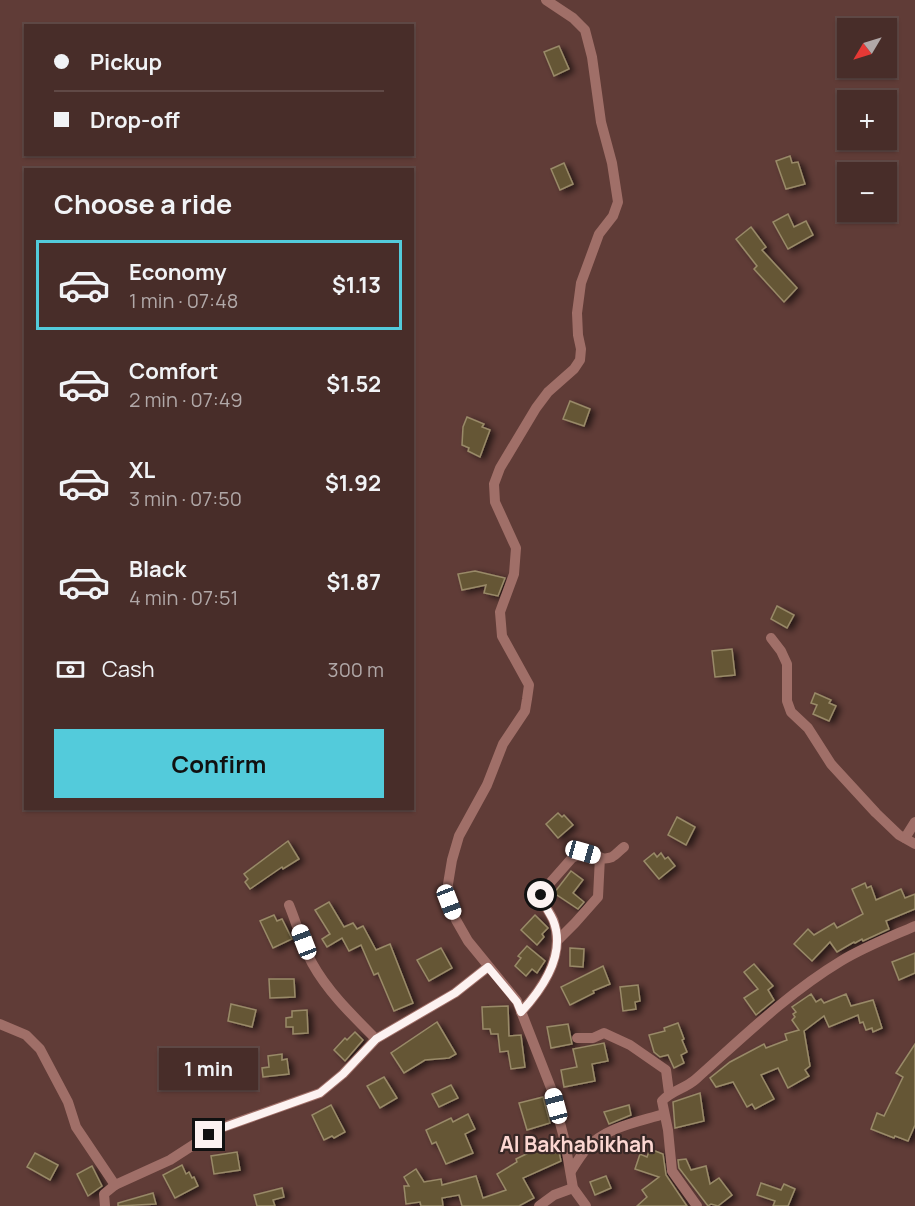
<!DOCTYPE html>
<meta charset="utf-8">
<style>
:root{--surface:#482d29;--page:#523935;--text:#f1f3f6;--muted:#b1a8a8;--line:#604946;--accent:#53cbdb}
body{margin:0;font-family:Manrope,sans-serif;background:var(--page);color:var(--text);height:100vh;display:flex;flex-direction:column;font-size:22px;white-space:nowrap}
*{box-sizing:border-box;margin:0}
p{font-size:20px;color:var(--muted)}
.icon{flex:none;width:33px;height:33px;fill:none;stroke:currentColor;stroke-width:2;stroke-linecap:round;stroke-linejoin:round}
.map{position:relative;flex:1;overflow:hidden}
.side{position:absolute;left:24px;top:168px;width:390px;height:642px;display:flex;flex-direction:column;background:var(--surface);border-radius:0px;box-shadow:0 2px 4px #0004,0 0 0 2px var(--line)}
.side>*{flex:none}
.top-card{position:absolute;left:24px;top:24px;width:390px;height:132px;border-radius:0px;box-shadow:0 2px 4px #0004,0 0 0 2px var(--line);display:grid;align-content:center;height:132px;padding:0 30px;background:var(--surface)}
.needle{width:39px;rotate:232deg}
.controls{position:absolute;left:837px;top:18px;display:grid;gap:12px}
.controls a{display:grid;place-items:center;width:60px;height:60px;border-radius:0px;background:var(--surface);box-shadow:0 2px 4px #0004,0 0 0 2px var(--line);font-size:30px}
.end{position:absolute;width:27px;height:27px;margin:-14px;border:8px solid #fcf2f1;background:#111;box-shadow:0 0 0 3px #111}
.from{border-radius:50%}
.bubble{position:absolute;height:42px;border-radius:0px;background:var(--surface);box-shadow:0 2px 4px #0004,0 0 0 2px var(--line);font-size:20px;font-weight:700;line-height:42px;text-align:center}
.car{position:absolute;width:18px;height:36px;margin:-18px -9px;border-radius:8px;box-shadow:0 0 4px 2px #0007;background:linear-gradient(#fff 24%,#345 0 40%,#fff 0 76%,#345 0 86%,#fff 0)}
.top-card b{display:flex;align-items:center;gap:21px;height:57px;font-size:22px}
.top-card b+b{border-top:2px solid var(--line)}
.top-card i{width:15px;height:15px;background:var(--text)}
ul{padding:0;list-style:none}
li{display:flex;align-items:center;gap:18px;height:90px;margin:0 12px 9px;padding:0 18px;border:3px solid transparent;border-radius:0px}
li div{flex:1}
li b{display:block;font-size:22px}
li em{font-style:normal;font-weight:700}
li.active{border-color:var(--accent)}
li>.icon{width:54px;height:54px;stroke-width:1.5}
h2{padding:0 30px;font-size:27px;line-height:72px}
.pay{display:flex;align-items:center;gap:15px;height:66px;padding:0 30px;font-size:22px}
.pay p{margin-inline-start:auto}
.primary-button{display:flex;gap:12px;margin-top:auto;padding:12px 30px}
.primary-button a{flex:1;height:69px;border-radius:0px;background:var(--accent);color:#111;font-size:24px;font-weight:700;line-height:69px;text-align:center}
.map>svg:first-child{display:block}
.building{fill:#655736;stroke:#998a68;stroke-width:1.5;filter:url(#shadow)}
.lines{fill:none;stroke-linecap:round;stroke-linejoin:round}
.minor{stroke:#a06f68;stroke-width:10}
.route{stroke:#fcf2f1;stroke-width:8}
.labels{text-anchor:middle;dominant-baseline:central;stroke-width:4.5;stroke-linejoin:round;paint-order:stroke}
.quarter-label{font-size:21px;font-weight:bold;fill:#fcd7d2;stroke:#392826}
</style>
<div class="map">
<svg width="915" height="1206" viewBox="0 0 915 1206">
<defs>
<filter id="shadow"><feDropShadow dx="4.5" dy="2.5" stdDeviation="3" flood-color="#0009"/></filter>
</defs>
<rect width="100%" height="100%" fill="#603c37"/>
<g class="building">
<path d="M559 46 569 69 554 76 544 52Z"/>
<path d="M790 156 792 163 798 162 805 184 786 189 776 161Z"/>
<path d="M564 163 573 184 560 190 551 169Z"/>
<path d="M788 214 794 227 806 221 813 235 788 249 773 222Z"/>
<path d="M751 227 766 247 762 250 797 288 784 302 754 269 757 266 736 239Z"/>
<path d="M570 401 590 409 584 426 563 419Z"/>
<path d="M467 417 484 424 482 427 490 430 480 457 468 451 469 448 462 445 463 427Z"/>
<path d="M475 571 505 578 498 596 484 593 486 585 462 590 458 574Z"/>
<path d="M777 606 794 615 787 628 771 619Z"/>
<path d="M732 649 735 675 715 677 712 651Z"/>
<path d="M815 693 831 700 829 703 836 706 829 721 813 714 817 705 811 703Z"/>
<path d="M558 813 562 817 564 815 573 825 558 838 546 824Z"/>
<path d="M677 817 695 827 686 845 668 835Z"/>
<path d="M288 841 299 859 283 869 282 867 250 889 245 882 248 879 244 874Z"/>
<path d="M654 853 657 857 661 853 665 859 668 857 675 866 659 879 644 861Z"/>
<path d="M571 871 583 880 573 893 584 902 578 909 554 893Z"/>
<path d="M865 883 867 888 871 886 876 900 901 889 905 898 915 894V909L886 921 889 929 863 941 862 939 855 943 854 942 837 952 830 942 812 961 794 944 808 929 814 935 834 923 837 928 863 914 852 889Z"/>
<path d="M329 902 344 927 353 923 357 929 363 926 376 950 390 944 413 1003 394 1011 378 973 374 975 361 945 349 951 342 938 327 947 322 939 330 934 315 910Z"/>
<path d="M274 915 277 921 282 919 292 939 273 948 260 921Z"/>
<path d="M535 915 548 928 542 934 544 937 537 945 521 930Z"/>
<path d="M527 946 545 961 537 973 532 969 526 976 515 966 521 958 518 956Z"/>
<path d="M441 948 452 968 429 981 417 960Z"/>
<path d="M570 948 584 949 583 967 570 966Z"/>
<path d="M915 953V973L899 980 892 962Z"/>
<path d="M754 964 773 986 768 990 774 1000 756 1015 744 998 758 989 744 972Z"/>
<path d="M603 966 610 984 593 991 594 993 570 1005 561 987Z"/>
<path d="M269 979H294L295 997 270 998Z"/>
<path d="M638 985 640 1001 635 1002 636 1009 623 1011 620 987Z"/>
<path d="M811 994 816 1002 821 999 824 1003 846 994 851 1006 873 1000 882 1028 873 1032 872 1028 866 1030 863 1022 860 1023 858 1015 829 1027 824 1016 804 1031 810 1066 805 1070 809 1076 788 1088 778 1068 761 1075 774 1099 755 1109 752 1104 747 1107 733 1082 716 1087 710 1078 730 1062 764 1044 766 1048 787 1040 785 1034 799 1030 792 1020 795 1017 793 1014 796 1012 792 1007Z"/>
<path d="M231 1004 256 1010 252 1027 228 1021Z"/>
<path d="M508 1006 509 1036 521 1035 525 1067 511 1069 508 1051 500 1052 498 1034H491L490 1029H483L482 1007Z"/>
<path d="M307 1010 308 1033 293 1034V1027H286V1018L292 1017V1011Z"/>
<path d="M437 1022 456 1054 449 1058 425 1060 404 1073 391 1053Z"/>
<path d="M678 1023 684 1039 682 1040 687 1052 681 1055 684 1063 674 1068 668 1055 660 1057 654 1052 649 1035 665 1031 664 1028Z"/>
<path d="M568 1024 572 1044 551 1048 547 1027Z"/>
<path d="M355 1032 363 1040 345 1061 334 1050 345 1038 347 1040Z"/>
<path d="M604 1043 608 1061 592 1064 595 1081 564 1087 561 1070 577 1067 573 1049Z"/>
<path d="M915 1044V1125L908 1141 895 1136 894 1138 871 1129 877 1113 884 1116 903 1077 896 1073Z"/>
<path d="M282 1054V1060L287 1059 289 1074 263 1077 262 1068 269 1067 268 1056Z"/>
<path d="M384 1077 397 1098 380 1108 367 1086Z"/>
<path d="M451 1085 458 1098 439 1107 432 1094Z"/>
<path d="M700 1093 704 1121 675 1128 673 1102Z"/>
<path d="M543 1097 550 1123 527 1130 519 1103Z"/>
<path d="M331 1105 345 1132 334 1138 332 1136 324 1140 312 1115Z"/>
<path d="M629 1105 631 1115 609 1124 604 1112Z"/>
<path d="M468 1114 475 1129 465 1134 473 1153 446 1164 436 1142 432 1144 426 1130 451 1118 453 1122Z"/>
<path d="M553 1141 559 1152 561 1161 523 1178 534 1198 519 1206H462L459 1195 442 1198 443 1206H421L420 1202 406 1204 404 1186H409L404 1177 416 1169 424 1182 441 1179 442 1185 476 1176 483 1198 506 1190 497 1174 517 1162 516 1159Z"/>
<path d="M650 1149 663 1154 666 1175 687 1206H637L647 1197 642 1190 659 1177 635 1169 640 1154 647 1157Z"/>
<path d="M237 1152 240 1170 214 1174 211 1156Z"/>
<path d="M35 1153 58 1165 50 1180 27 1167Z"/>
<path d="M686 1159 691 1170 706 1166 710 1184 719 1178 732 1195 718 1206 711 1204 708 1206 679 1168 678 1160Z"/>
<path d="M182 1165 186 1174 189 1172 192 1178 194 1177 198 1186 175 1198 163 1175Z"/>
<path d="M92 1166 102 1186 88 1196 77 1174Z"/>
<path d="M606 1176 611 1188 595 1195 590 1182Z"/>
<path d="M761 1183 781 1190 784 1184 795 1189 788 1206H773L775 1201 757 1195Z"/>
<path d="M282 1188 284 1197 273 1200 275 1206H257L254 1195Z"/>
<path d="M153 1193 156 1204 118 1206V1203Z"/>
</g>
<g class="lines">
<g class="minor">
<path d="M546 0 573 18 585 30 592 57 601 122 612 163 618 202 613 216 599 234 581 283 577 313 578 335 581 349 580 360 574 369 548 392 536 408 500 468 494 484 495 502 516 548 514 574 500 612 502 636 529 685 527 699 525 711 503 744 487 785 459 836 452 860 448 884 449 902 456 920 468 941 517 1001 551 1088 565 1142 573 1188 586 1206"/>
<path d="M771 638 781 651 787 664V701L791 712 808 728 831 764 876 813 899 835 915 844"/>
<path d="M905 838 915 822"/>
<path d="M289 905C297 924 302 945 312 963 328 992 352 1015 376 1039"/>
<path d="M558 940 575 923 598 897 600 857"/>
<path d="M521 1012C543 988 565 956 554 922 550 911 541 904 542 892L572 858C590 847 597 863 612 857 616 855 620 850 624 847"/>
<path d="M0 1024 26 1035 40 1049 68 1102 76 1127 115 1185"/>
<path d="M577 1038H593L604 1033 630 1045 666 1070 669 1093"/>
<path d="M571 1171C576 1163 581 1155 587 1148 606 1127 638 1122 664 1114"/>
<path d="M105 1206 104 1194 115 1185 170 1160 218 1129 320 1093 343 1074 376 1039 455 993 488 967"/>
<path d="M539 1206 554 1195 573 1188"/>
<path d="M697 1206 672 1171 668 1130 662 1101C672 1090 685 1089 696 1079 742 1038 788 993 841 961 864 947 890 937 915 926"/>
</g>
</g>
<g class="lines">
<path class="route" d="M209 1135 219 1129 320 1093 343 1074 376 1039 455 993 488 967 517 1002 521 1012C543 988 567 954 553 920 549 911 543 905 541 895"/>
</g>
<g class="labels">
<g class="quarter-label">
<text x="577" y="1144">Al Bakhabikhah</text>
</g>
</g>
</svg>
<div class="controls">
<a><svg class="needle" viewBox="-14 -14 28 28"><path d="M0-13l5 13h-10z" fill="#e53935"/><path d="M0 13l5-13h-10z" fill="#b1a8a8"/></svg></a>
<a>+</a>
<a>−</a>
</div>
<i class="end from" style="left:541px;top:895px"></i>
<i class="end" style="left:209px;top:1135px"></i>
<div class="bubble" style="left:159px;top:1048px;width:99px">1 min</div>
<i class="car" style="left:583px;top:852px;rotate:106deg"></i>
<i class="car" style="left:449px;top:902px;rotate:159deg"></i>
<i class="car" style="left:304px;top:942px;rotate:339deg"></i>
<i class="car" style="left:556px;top:1106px;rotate:345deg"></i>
<div class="top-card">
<b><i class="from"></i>Pickup</b>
<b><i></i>Drop-off</b>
</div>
<section class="side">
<h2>Choose a ride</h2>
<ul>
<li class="active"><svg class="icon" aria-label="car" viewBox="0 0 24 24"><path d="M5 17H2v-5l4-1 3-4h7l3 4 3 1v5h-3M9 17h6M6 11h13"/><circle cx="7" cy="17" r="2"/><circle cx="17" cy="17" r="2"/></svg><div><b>Economy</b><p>1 min · 07:48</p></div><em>$1.13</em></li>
<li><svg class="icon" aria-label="car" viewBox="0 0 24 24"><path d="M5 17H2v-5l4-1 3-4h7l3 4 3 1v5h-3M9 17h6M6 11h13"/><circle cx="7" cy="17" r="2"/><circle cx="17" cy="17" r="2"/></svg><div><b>Comfort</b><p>2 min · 07:49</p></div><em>$1.52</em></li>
<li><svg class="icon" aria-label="car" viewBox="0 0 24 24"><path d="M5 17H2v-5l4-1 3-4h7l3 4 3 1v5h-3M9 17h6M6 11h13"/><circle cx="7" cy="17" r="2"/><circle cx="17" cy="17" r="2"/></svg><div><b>XL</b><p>3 min · 07:50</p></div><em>$1.92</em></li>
<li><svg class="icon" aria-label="car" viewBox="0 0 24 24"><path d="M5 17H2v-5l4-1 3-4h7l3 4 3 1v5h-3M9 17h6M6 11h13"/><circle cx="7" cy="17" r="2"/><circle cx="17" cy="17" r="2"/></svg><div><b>Black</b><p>4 min · 07:51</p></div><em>$1.87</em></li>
</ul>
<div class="pay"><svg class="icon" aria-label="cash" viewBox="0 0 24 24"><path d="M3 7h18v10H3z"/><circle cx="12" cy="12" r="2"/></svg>Cash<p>300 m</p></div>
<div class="primary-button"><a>Confirm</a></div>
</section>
</div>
